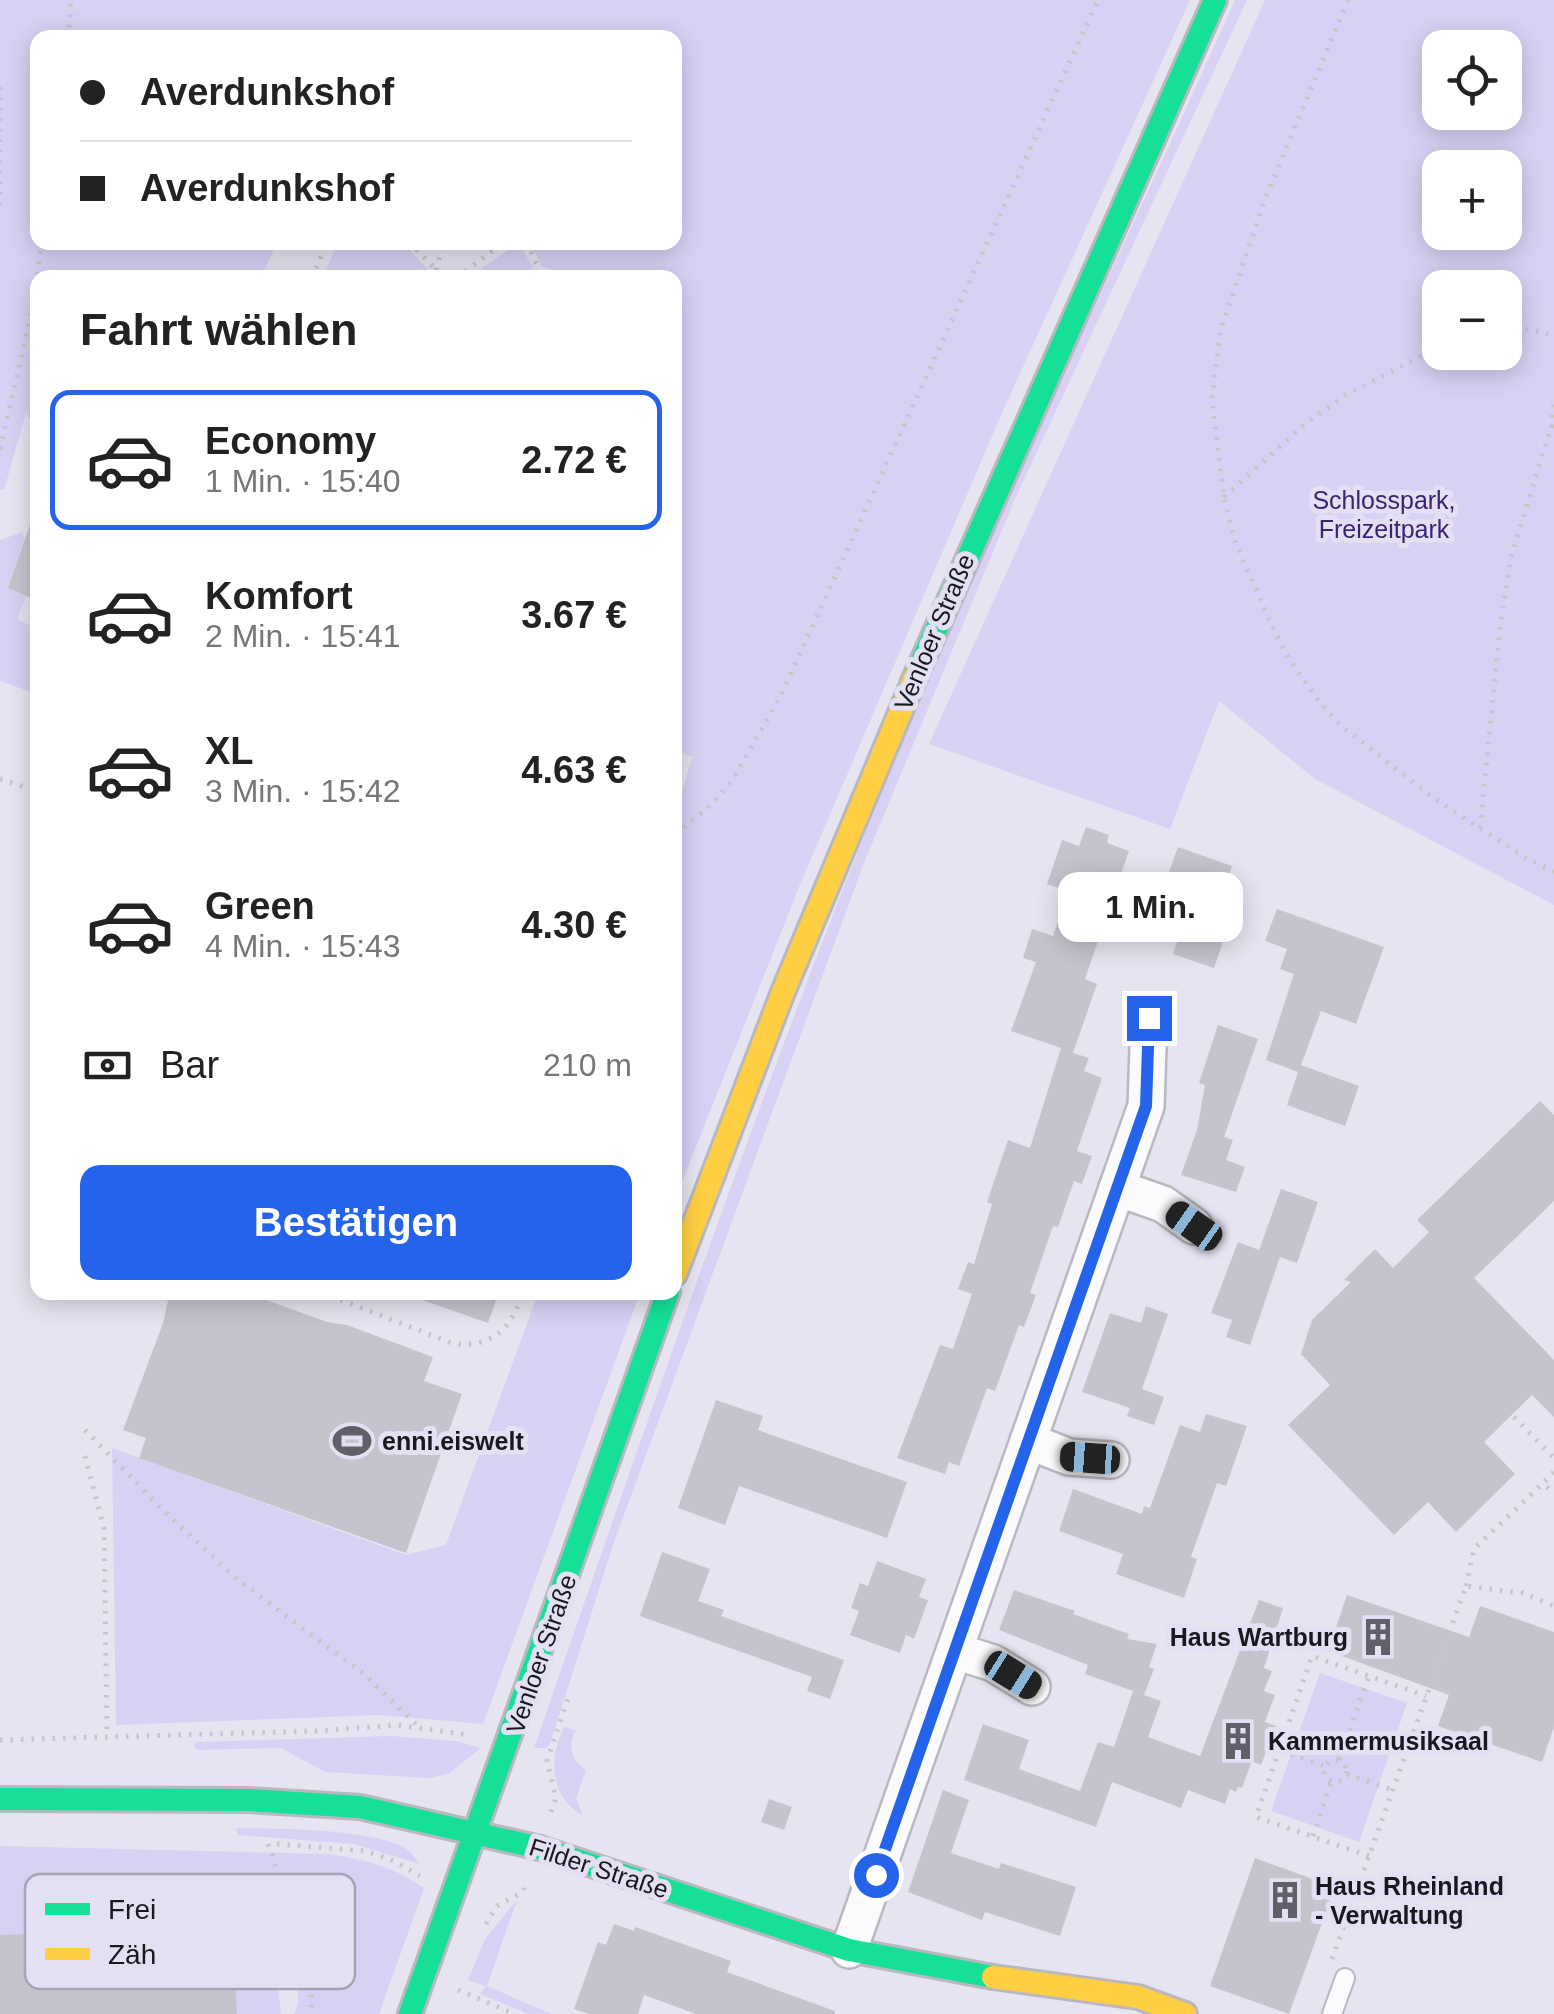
<!DOCTYPE html>
<html lang="de">
<meta charset="utf-8">
<style>
:root{--surface:#fff;--page:#f6f6f6;--text:#222;--muted:#767676;--line:#e0e0e0;--accent:#2563eb}
body{margin:0;font-family:Helvetica,sans-serif;background:var(--page);color:var(--text);height:100vh;display:flex;flex-direction:column;font-size:38px;white-space:nowrap}
*{box-sizing:border-box;margin:0}
p{font-size:32px;color:var(--muted)}
.icon{flex:none;width:55px;height:55px;fill:none;stroke:currentColor;stroke-width:2;stroke-linecap:round;stroke-linejoin:round}
.map{position:relative;flex:1;overflow:hidden}
.side{position:absolute;left:30px;top:270px;width:652px;height:1030px;display:flex;flex-direction:column;background:var(--surface);border-radius:20px;box-shadow:0 5px 25px #0003}
.side>*{flex:none}
.top-card{position:absolute;left:30px;top:30px;width:652px;height:220px;border-radius:20px;box-shadow:0 5px 25px #0003;display:grid;align-content:center;height:220px;padding:0 50px;background:var(--surface)}
.controls{position:absolute;left:1422px;top:30px;display:grid;gap:20px}
.controls a{display:grid;place-items:center;width:100px;height:100px;border-radius:20px;background:var(--surface);box-shadow:0 5px 25px #0003;font-size:50px}
.end{position:absolute;width:45px;height:45px;margin:-22px;border:12px solid #2563eb;background:#fff;box-shadow:0 0 0 5px #fff}
.from{border-radius:50%}
.bubble{position:absolute;height:70px;border-radius:20px;background:var(--surface);box-shadow:0 5px 25px #0003;font-size:32px;font-weight:700;line-height:70px;text-align:center}
.car{position:absolute;width:30px;height:60px;margin:-30px -15px;border-radius:12px;box-shadow:0 0 8px 2px #0007;background:linear-gradient(#222 24%,#8ab4d8 0 40%,#222 0 76%,#8ab4d8 0 86%,#222 0)}
.top-card b{display:flex;align-items:center;gap:35px;height:95px;font-size:38px}
.top-card b+b{border-top:2px solid var(--line)}
.top-card i{width:25px;height:25px;background:var(--text)}
ul{padding:0;list-style:none}
li{display:flex;align-items:center;gap:30px;height:140px;margin:0 20px 15px;padding:0 30px;border:5px solid transparent;border-radius:20px}
li div{flex:1}
li b{display:block;font-size:38px}
li em{font-style:normal;font-weight:700}
li.active{border-color:var(--accent)}
li>.icon{width:90px;height:90px;stroke-width:1.5}
h2{padding:0 50px;font-size:45px;line-height:120px}
.pay{display:flex;align-items:center;gap:25px;height:110px;padding:0 50px;font-size:38px}
.pay p{margin-inline-start:auto}
.action{display:flex;gap:20px;margin-top:auto;padding:20px 50px}
.action a{flex:1;height:115px;border-radius:20px;background:var(--accent);color:#fff;font-size:40px;font-weight:700;line-height:115px;text-align:center}
.map>svg:first-child{display:block}
.green{fill:#d8d1f4;fill-rule:evenodd}
.building{fill:#c5c4cd}
.lines{fill:none;stroke-linecap:round;stroke-linejoin:round}
.lane-casing{stroke:#b9b8c1;stroke-width:22}
.street-casing{stroke:#b9b8c1;stroke-width:40}
.fast-casing{stroke:#b9b8c1;stroke-width:28}
.slow-casing{stroke:#b9b8c1;stroke-width:28}
.path{stroke:#c6c6c9;stroke-width:5;stroke-dasharray:2.5 8;stroke-linecap:butt}
.lane{stroke:#fbfbfd;stroke-width:18}
.street{stroke:#fbfbfd;stroke-width:35}
.fast{stroke:#16e098;stroke-width:22}
.slow{stroke:#ffcf43;stroke-width:22}
.route{stroke:#2563eb;stroke-width:12}
.labels{text-anchor:middle;dominant-baseline:central;stroke-width:10;stroke-linejoin:round;paint-order:stroke}
.park-label{font-size:25px;fill:#3d2273;stroke:#e3e0f4}
.street-label{font-size:25px;fill:#19181f;stroke:#e3e0f4}
.poi-label{font-size:25px;font-weight:bold;fill:#19181f;stroke:#e3e0f4;text-anchor:start}
.key{fill:#e3e0f4;stroke:#a6a4b4;stroke-width:2.5}
.key-label{font-size:28px;fill:#19181f}
</style>
<div class="map">
<svg width="1554" height="2014" viewBox="0 0 1554 2014">
<rect width="100%" height="100%" fill="#e6e4f0"/>
<g class="green">
<path d="M0 0H1190L1002 413 799 887 675 1200V803L679 802 692 757 675 750V278L571 277 541 266 531 243 675 242V38H38V242L277 243 261 277 38 278 37 420 27 417V409L4 490 0 489Z"/>
<path d="M1235 0H1247L1015 499 864 863 614 1542 550 1744 546 1748H534C650 1414 764 1078 898 752 1002 497 1123 251 1235 0Z"/>
<path d="M1265 0H1554V905L1315 779 1219 701 1170 829 929 744ZM1440 48H1505V112H1440ZM1440 168H1505V232H1440ZM1440 288H1505V352H1440Z"/>
<path d="M338 242 403 243 428 270 427 277H323Z"/>
<path d="M519 243 533 268 506 277H469Z"/>
<path d="M23 532 24 541 8 587 26 596 17 619 37 629V694L0 681V540Z"/>
<path d="M538 1293H640L483 1724 380 1715 116 1725 112 1448 406 1555 446 1545Z"/>
<path d="M1320 1673 1407 1703 1359 1842 1271 1811Z"/>
<path d="M564 1727 576 1730C567 1746 571 1760 586 1770L576 1798 583 1816C550 1797 548 1759 564 1727Z"/>
<path d="M391 1736 456 1741 481 1748 448 1774 429 1778 325 1772 281 1748 197 1750 194 1745 196 1742Z"/>
<path d="M236 1828C274 1829 380 1828 409 1851 413 1854 416 1859 419 1864L353 1844 238 1835Z"/>
<path d="M0 1846 327 1854C364 1859 392 1866 424 1888L379 2014H294L298 2003 296 1940 270 1918 281 2014H0Z"/>
<path d="M517 1900 487 1986 551 2014H528L480 1994 486 1986 468 1980 485 1939Z"/>
</g>
<g class="building">
<path d="M34 513H38V601L8 588Z"/>
<path d="M1086 827 1109 835 1107 843 1129 851 1117 885 1159 900 1178 847 1232 866 1208 933 1224 939 1214 968 1173 954 1178 939 1106 918 1085 979 1097 984 1073 1053 1089 1058 1084 1071 1102 1078 1077 1151 1092 1156 1082 1184 1074 1181 1058 1227 1053 1226 1030 1293 1036 1295 1024 1327 1019 1325 995 1391 987 1388 959 1466 949 1462 945 1474 897 1458 940 1345 953 1349 972 1294 958 1289 968 1262 974 1264 992 1204 987 1202 1008 1140 1030 1148 1061 1048 1011 1031 1036 962 1023 958 1032 929 1053 936 1068 891 1047 884 1062 840 1079 846Z"/>
<path d="M1277 909 1384 947 1356 1024 1321 1011 1301 1065 1359 1086 1345 1126 1287 1105 1298 1072 1266 1060 1294 974 1280 969 1287 949 1265 941Z"/>
<path d="M1218 1025 1258 1039 1224 1137 1233 1140 1226 1160 1245 1167 1236 1192 1181 1175 1197 1130 1205 1085 1199 1083Z"/>
<path d="M1540 1101 1554 1115V1201L1474 1278 1554 1360V1417L1532 1395 1484 1442 1515 1474 1456 1532 1428 1502 1394 1535 1288 1425 1330 1385 1301 1354 1312 1320 1351 1282 1344 1280 1375 1249 1393 1268 1429 1232 1417 1220Z"/>
<path d="M1281 1189 1318 1202 1297 1263 1280 1257 1250 1345 1226 1337 1232 1320 1211 1313 1238 1242 1259 1250Z"/>
<path d="M170 1292H269L266 1300 327 1322 347 1325 433 1357 424 1381 462 1394 406 1553 139 1458 146 1438 123 1430 163 1323Z"/>
<path d="M412 1292H499L488 1323 411 1296Z"/>
<path d="M1146 1306 1168 1314 1142 1389 1164 1397 1154 1425 1127 1416 1130 1408 1082 1392 1110 1313 1141 1323Z"/>
<path d="M716 1400 763 1416 758 1430 907 1482 887 1538 739 1486 725 1525 678 1508Z"/>
<path d="M1206 1414 1247 1426 1226 1486 1217 1483 1191 1557 1197 1559 1184 1598 1116 1574 1123 1554 1059 1531 1073 1489 1142 1514 1144 1506 1150 1508 1180 1425 1200 1432Z"/>
<path d="M662 1552 710 1569 698 1601 724 1610 721 1616 844 1660 830 1699 807 1691 812 1677 640 1616Z"/>
<path d="M877 1561 926 1579 919 1597 928 1600 914 1639 906 1635 900 1653 850 1635 859 1611 851 1608 860 1583 868 1586Z"/>
<path d="M1014 1590 1075 1611 1073 1614 1129 1634 1127 1639 1157 1644 1149 1667 1154 1669 1144 1695 1085 1674 1088 1665 999 1630Z"/>
<path d="M1347 1595 1469 1637 1480 1606 1554 1632V1727L1542 1762 1438 1726 1449 1695 1328 1651Z"/>
<path d="M1259 1600 1283 1608 1264 1668 1272 1671 1264 1691 1275 1695 1265 1722 1276 1726 1261 1765 1252 1761 1242 1788 1238 1787 1236 1792 1230 1789 1225 1804 1188 1790 1181 1808 1112 1782 1096 1827 964 1780 983 1724 1029 1740 1019 1769 1080 1791 1098 1742 1114 1747 1133 1691 1161 1701 1148 1737 1200 1756Z"/>
<path d="M943 1790 969 1800 951 1853 999 1869 1001 1863 1076 1887 1060 1936 985 1912 982 1920 908 1892Z"/>
<path d="M769 1799 792 1807 784 1830 761 1822Z"/>
<path d="M1255 1858 1335 1887 1289 2014 1210 1986Z"/>
<path d="M614 1924 634 1931 635 1927 731 1961 727 1972 835 2011V2014H696L644 1995 638 2014H589L574 2009 598 1942 606 1945Z"/>
<path d="M233 1926 237 2014H0V1935Z"/>
</g>
<g class="lines">
<g class="lane-casing">
<path id="lane" d="M1332 2014 1345 1978"/>
</g>
<g class="street-casing">
<g id="street">
<path d="M1117 1188 1163 1204 1194 1226"/>
<path d="M1028 1441 1069 1457 1111 1460"/>
<path d="M955 1651 993 1663 1032 1687"/>
<path d="M849 1950 1146 1106 1149 1018"/>
</g>
</g>
<g class="fast-casing">
<g id="fast">
<path d="M916 675 1215 0"/>
<path d="M0 1799 248 1800 360 1807 540 1848 849 1950 993 1977"/>
<path d="M410 2014 668 1292"/>
</g>
</g>
<g class="slow-casing">
<g id="slow">
<path d="M675 1274 783 992 916 675"/>
<path d="M993 1977 1138 1997 1185 2014"/>
</g>
</g>
<g class="path">
<path d="M1348 0 1265 199 1220 332 1212 400 1224 497 1234 539 1273 628 1289 659 1320 703 1339 724 1432 797 1524 857 1554 872"/>
<path d="M68 38 71 0"/>
<path d="M0 87V211"/>
<path d="M409 242 444 278"/>
<path d="M527 242 540 273"/>
<path d="M436 270 444 242"/>
<path d="M312 278 327 242"/>
<path d="M457 278 504 242"/>
<path d="M531 278 540 273 551 278"/>
<path d="M1505 325 1554 335"/>
<path d="M1551 428 1554 403"/>
<path d="M0 449 29 324 42 242"/>
<path d="M1224 497 1305 424 1346 395 1440 346"/>
<path d="M0 779 38 791"/>
<path d="M1480 828 1500 628 1511 557 1551 428 1554 425"/>
<path d="M675 834 711 805 733 779 781 695 1098 0"/>
<path d="M321 1292 454 1344C494 1347 511 1329 523 1292"/>
<path d="M1514 1417 1554 1458"/>
<path d="M85 1430 165 1512 237 1579 365 1675 417 1725"/>
<path d="M85 1456 104 1529 107 1735"/>
<path d="M1554 1472 1543 1483 1554 1494"/>
<path d="M1466 1586 1474 1549 1543 1483"/>
<path d="M0 1740 317 1731 397 1725 469 1735"/>
<path d="M1281 1751 1325 1766"/>
<circle cx="1335" cy="1771" r="11"/>
<path d="M1339 1760 1369 1676"/>
<path d="M1347 1774 1393 1790"/>
<path d="M551 1812 556 1798 547 1761 568 1698"/>
<path d="M1313 1836 1331 1782"/>
<path d="M268 1844 309 1959 312 2014"/>
<path d="M277 1844 366 1851 394 1861 420 1876"/>
<path d="M1369 1856 1256 1817 1312 1656 1426 1696"/>
<path d="M486 1924 497 1906 523 1892 526 1884"/>
<path d="M1332 1959 1466 1586 1523 1593 1554 1606"/>
<path d="M458 1990 515 2014"/>
</g>
<use href="#lane" class="lane"/>
<use href="#street" class="street"/>
<use href="#fast" class="fast"/>
<use href="#slow" class="slow"/>
</g>
<g class="lines">
<path class="route" d="M876 1875 1146 1106 1149 1018"/>
</g>
<defs>
<g id="stadium-bare" transform="scale(3)"><path d="M0-5a6.5 5 0 1 0 0 10a6.5 5 0 1 0 0-10ZM-3.5-1.8h7v3.6h-7Z" fill="#615f68" stroke="#e3e0f4" stroke-width="2.5" paint-order="stroke"/></g>
<g id="building-bare" transform="scale(3)"><path d="M-4-6H4V6H1V3H-1V6H-4ZM-2.5-4.3h1.7v1.8h-1.7ZM.8-4.3h1.7v1.8H.8ZM-2.5-1h1.7V.8h-1.7ZM.8-1h1.7V.8H.8Z" fill="#615f68" stroke="#e3e0f4" stroke-width="2.5" paint-order="stroke"/></g>
</defs>
<g fill-rule="evenodd">
<use href="#stadium-bare" x="352" y="1441"/>
<use href="#building-bare" x="1378" y="1637"/>
<use href="#building-bare" x="1238" y="1741"/>
<use href="#building-bare" x="1285" y="1900"/>
</g>
<g class="labels">
<g class="park-label">
<text x="1384" y="500">Schlosspark,<tspan x="1384" dy="29">Freizeitpark</tspan></text>
</g>
<g class="street-label">
<text transform="translate(934 632) rotate(-67)">Venloer Straße</text>
<text transform="translate(541 1654) rotate(-71)">Venloer Straße</text>
<text transform="translate(599 1868) rotate(18)">Filder Straße</text>
</g>
<g class="poi-label">
<text x="382" y="1441">enni.eiswelt</text>
<text x="1348" y="1637" text-anchor="end">Haus Wartburg</text>
<text x="1268" y="1741">Kammermusiksaal</text>
<text x="1315" y="1886">Haus Rheinland<tspan x="1315" dy="29">- Verwaltung</tspan></text>
</g>
</g>
<rect x="25" y="1874" width="330" height="115" rx="15" class="key"/>
<rect x="45" y="1903" width="45" height="12" fill="#16e098"/>
<rect x="45" y="1948" width="45" height="12" fill="#ffcf43"/>
<g class="key-label">
<text x="108" y="1919">Frei</text>
<text x="108" y="1964">Zäh</text>
</g>
</svg>
<div class="controls">
<a><svg class="icon" aria-label="locate" viewBox="0 0 24 24"><circle cx="12" cy="12" r="6"/><path d="M12 2v4M12 18v4M2 12h4M18 12h4"/></svg></a>
<a>+</a>
<a>−</a>
</div>
<i class="end from" style="left:876px;top:1875px"></i>
<i class="end" style="left:1149px;top:1018px"></i>
<div class="bubble" style="left:1058px;top:872px;width:185px">1 Min.</div>
<i class="car" style="left:1194px;top:1226px;rotate:305deg"></i>
<i class="car" style="left:1090px;top:1458px;rotate:274deg"></i>
<i class="car" style="left:1013px;top:1675px;rotate:122deg"></i>
<div class="top-card">
<b><i class="from"></i>Averdunkshof</b>
<b><i></i>Averdunkshof</b>
</div>
<section class="side">
<h2>Fahrt wählen</h2>
<ul>
<li class="active"><svg class="icon" aria-label="car" viewBox="0 0 24 24"><path d="M5 17H2v-5l4-1 3-4h7l3 4 3 1v5h-3M9 17h6M6 11h13"/><circle cx="7" cy="17" r="2"/><circle cx="17" cy="17" r="2"/></svg><div><b>Economy</b><p>1 Min. · 15:40</p></div><em>2.72 €</em></li>
<li><svg class="icon" aria-label="car" viewBox="0 0 24 24"><path d="M5 17H2v-5l4-1 3-4h7l3 4 3 1v5h-3M9 17h6M6 11h13"/><circle cx="7" cy="17" r="2"/><circle cx="17" cy="17" r="2"/></svg><div><b>Komfort</b><p>2 Min. · 15:41</p></div><em>3.67 €</em></li>
<li><svg class="icon" aria-label="car" viewBox="0 0 24 24"><path d="M5 17H2v-5l4-1 3-4h7l3 4 3 1v5h-3M9 17h6M6 11h13"/><circle cx="7" cy="17" r="2"/><circle cx="17" cy="17" r="2"/></svg><div><b>XL</b><p>3 Min. · 15:42</p></div><em>4.63 €</em></li>
<li><svg class="icon" aria-label="car" viewBox="0 0 24 24"><path d="M5 17H2v-5l4-1 3-4h7l3 4 3 1v5h-3M9 17h6M6 11h13"/><circle cx="7" cy="17" r="2"/><circle cx="17" cy="17" r="2"/></svg><div><b>Green</b><p>4 Min. · 15:43</p></div><em>4.30 €</em></li>
</ul>
<div class="pay"><svg class="icon" aria-label="cash" viewBox="0 0 24 24"><path d="M3 7h18v10H3z"/><circle cx="12" cy="12" r="2"/></svg>Bar<p>210 m</p></div>
<div class="action"><a>Bestätigen</a></div>
</section>
</div>
